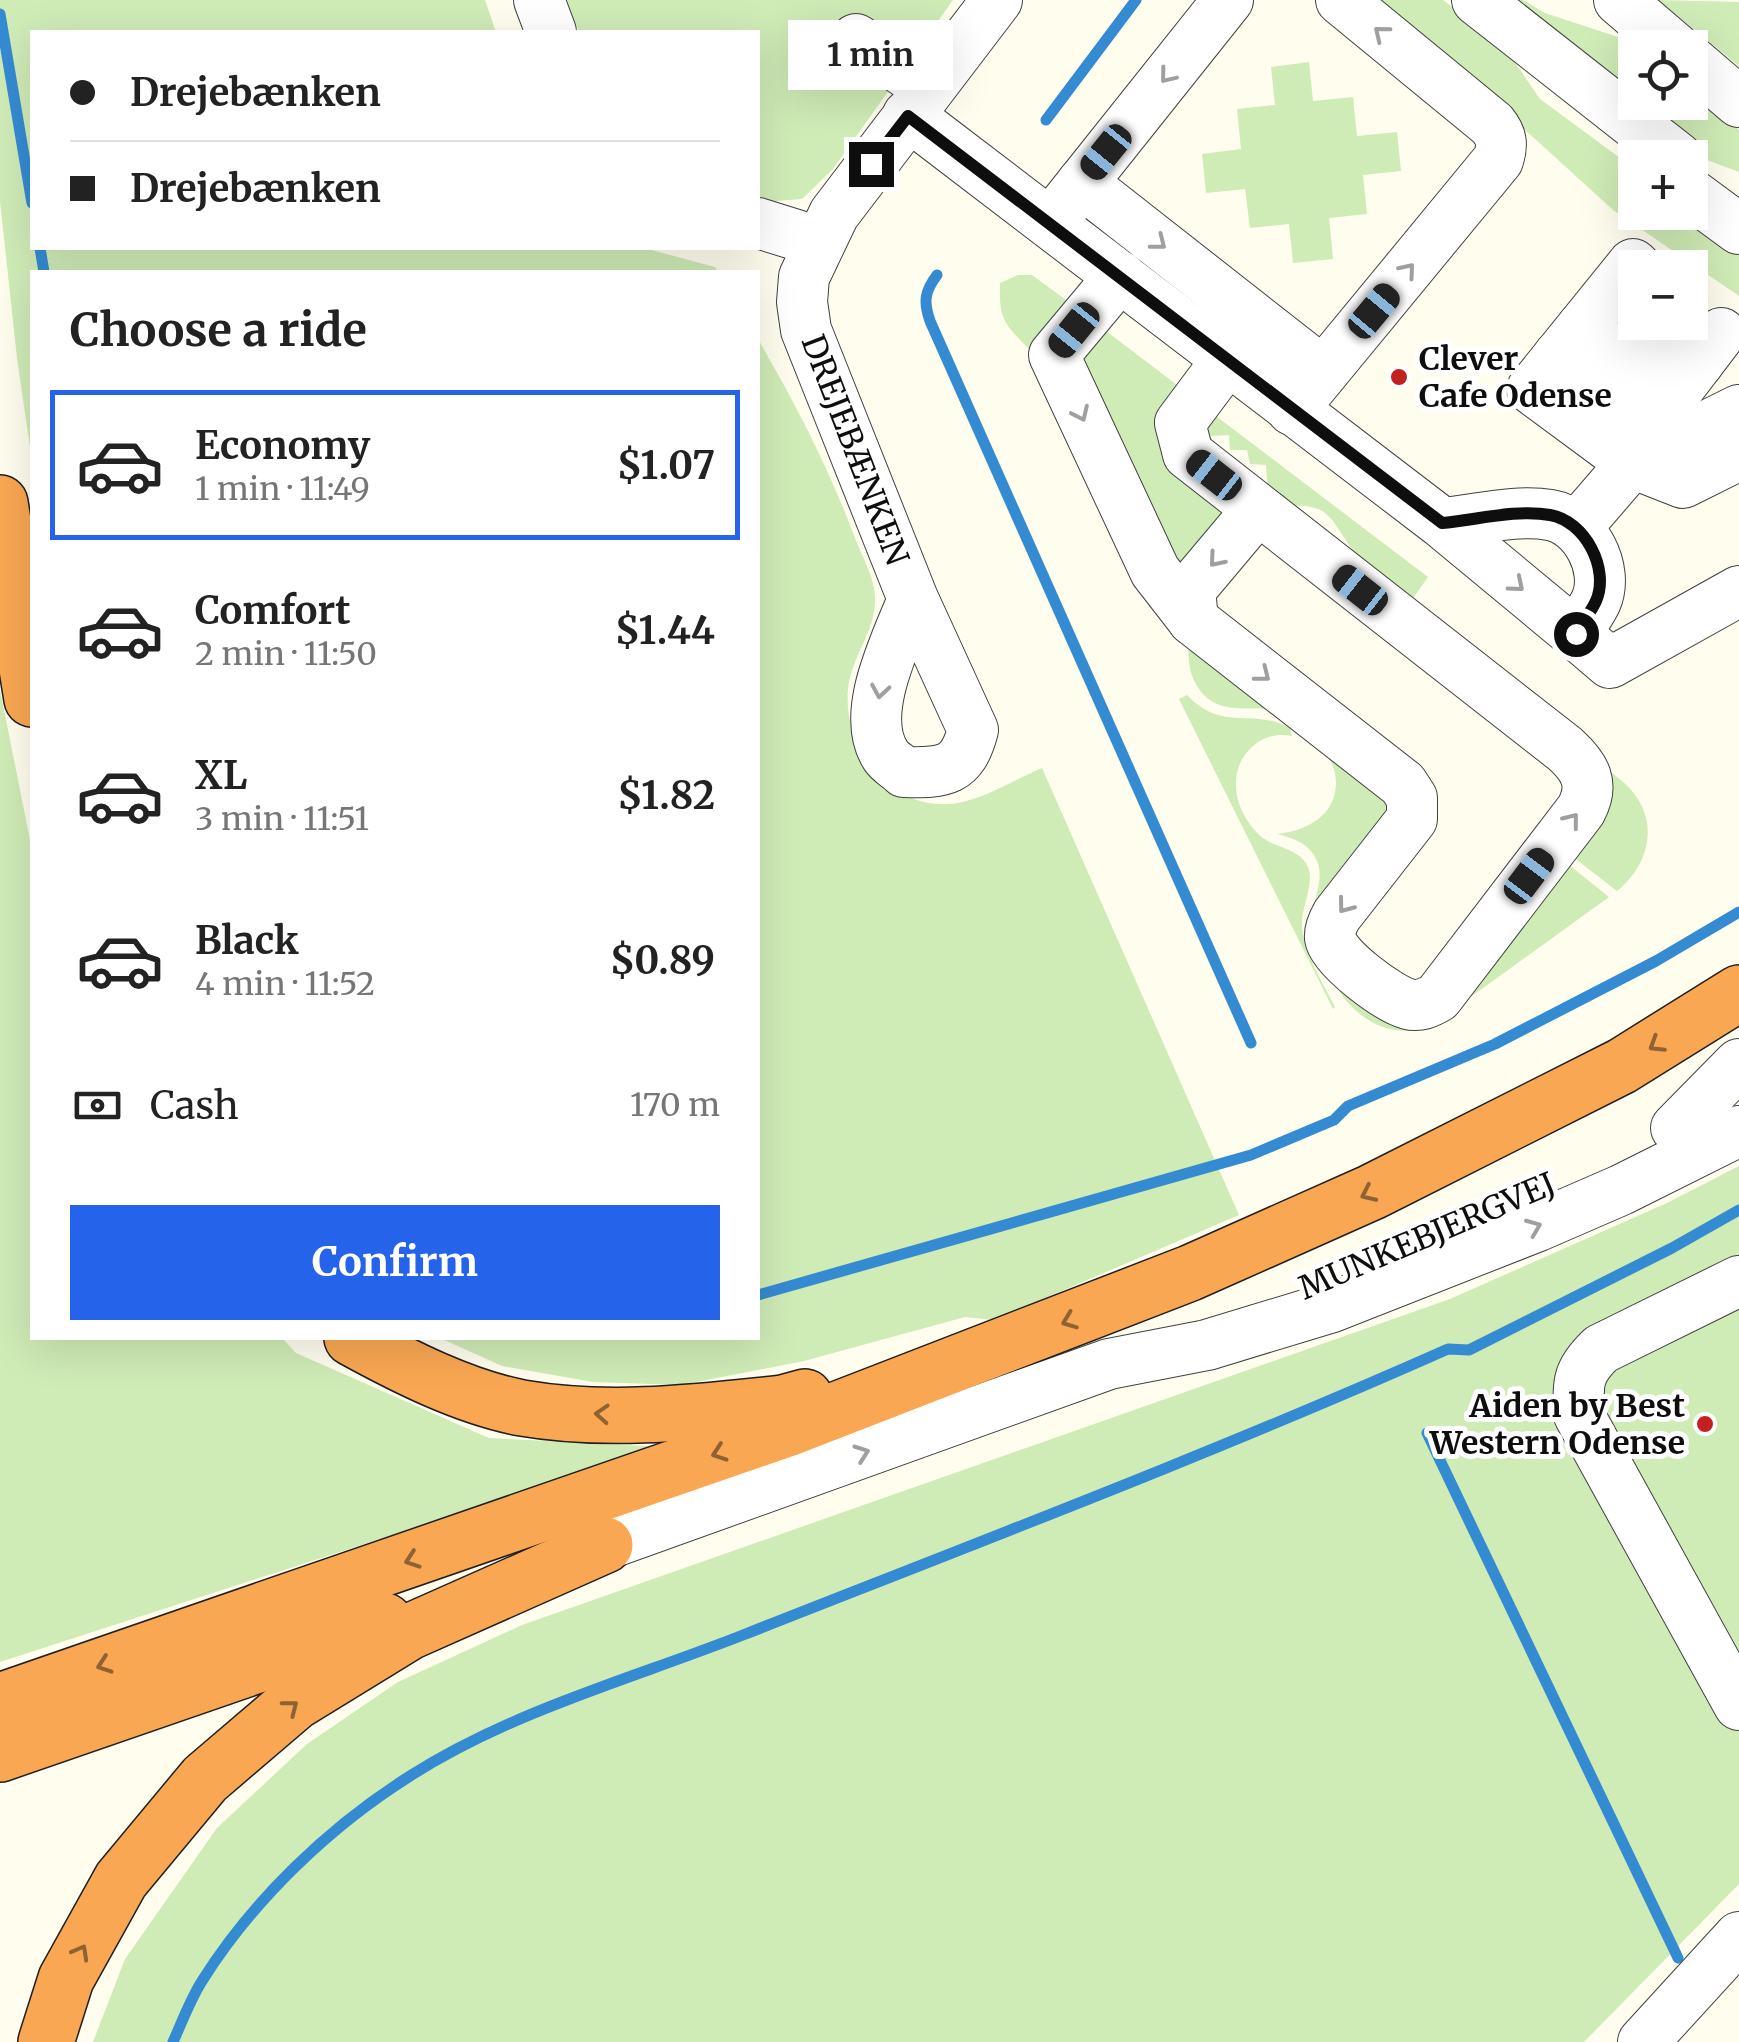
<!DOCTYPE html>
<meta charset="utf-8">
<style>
:root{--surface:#fff;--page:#f6f6f6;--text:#222;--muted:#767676;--line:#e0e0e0;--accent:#2563eb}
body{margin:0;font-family:Merriweather,serif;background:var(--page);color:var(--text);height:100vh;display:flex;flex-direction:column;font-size:38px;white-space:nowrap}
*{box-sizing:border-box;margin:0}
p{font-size:32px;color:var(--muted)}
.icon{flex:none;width:55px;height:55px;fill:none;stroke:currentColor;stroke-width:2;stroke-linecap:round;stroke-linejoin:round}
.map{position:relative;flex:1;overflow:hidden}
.sheet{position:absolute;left:30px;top:270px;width:730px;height:1070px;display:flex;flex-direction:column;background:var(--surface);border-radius:0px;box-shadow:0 10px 40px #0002}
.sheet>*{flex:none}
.banner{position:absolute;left:30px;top:30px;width:730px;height:220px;border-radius:0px;box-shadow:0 10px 40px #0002;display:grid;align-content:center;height:220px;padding:0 40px;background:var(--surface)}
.buttons{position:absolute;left:1618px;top:30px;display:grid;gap:20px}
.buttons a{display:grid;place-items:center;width:90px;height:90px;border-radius:0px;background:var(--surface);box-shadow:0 10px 40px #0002;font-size:50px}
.end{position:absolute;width:45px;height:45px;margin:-22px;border:12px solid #0e0e0e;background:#fff;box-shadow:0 0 0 5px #fff}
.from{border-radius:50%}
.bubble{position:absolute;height:70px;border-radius:0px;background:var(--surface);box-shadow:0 10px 40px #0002;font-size:32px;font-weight:700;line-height:70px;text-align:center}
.car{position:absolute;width:30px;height:60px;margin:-30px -15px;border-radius:12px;box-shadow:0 0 8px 2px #0007;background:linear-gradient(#222 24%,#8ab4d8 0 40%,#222 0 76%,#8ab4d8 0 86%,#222 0)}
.banner b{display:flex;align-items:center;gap:35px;height:95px;font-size:38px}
.banner b+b{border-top:2px solid var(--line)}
.banner i{width:25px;height:25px;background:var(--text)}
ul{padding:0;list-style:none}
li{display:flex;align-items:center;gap:30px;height:150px;margin:0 20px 15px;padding:0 20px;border:5px solid transparent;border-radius:0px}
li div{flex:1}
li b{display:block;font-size:38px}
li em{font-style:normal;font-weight:700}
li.active{border-color:var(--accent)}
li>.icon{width:90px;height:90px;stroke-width:1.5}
h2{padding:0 40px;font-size:45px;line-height:120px}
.pay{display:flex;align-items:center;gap:25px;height:110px;padding:0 40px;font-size:38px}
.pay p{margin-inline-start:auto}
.button{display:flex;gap:20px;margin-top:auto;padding:20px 40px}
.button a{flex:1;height:115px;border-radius:0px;background:var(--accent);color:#fff;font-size:40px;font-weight:700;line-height:115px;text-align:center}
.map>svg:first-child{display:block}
.green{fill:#cfebb6}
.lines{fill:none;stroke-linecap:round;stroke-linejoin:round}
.stream{stroke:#358bd2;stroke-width:11}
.minor-casing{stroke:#414141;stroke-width:52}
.highway-casing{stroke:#1f1f1f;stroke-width:58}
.minor{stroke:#fff;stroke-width:50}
.highway{stroke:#f9a752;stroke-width:55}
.oneway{stroke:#9f9f9f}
.oneway2{stroke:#8f6233}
.route{stroke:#0e0e0e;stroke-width:12}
.poi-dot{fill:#c32120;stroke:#fff;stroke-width:4}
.labels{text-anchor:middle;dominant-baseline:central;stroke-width:10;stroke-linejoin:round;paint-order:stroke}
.poi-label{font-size:32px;font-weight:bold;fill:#0e0e0e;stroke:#fff;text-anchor:start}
.street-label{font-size:32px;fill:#0e0e0e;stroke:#fff}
</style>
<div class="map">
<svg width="1739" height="2042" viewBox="0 0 1739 2042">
<rect width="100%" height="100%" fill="#fffdee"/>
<g class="green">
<path d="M0 0H485L496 32H32V248H644L715 267 718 272H32V461L17 358 0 201Z"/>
<path d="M566 0H953L833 169 802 199 762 202 758 201V32H579Z"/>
<path d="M1362 0H1443L1503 45 1540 99 1635 169V212H1690L1739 247V296L1613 210 1533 137Z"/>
<path d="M1496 0H1523L1545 13 1621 38 1636 47 1635 102H1690V89L1739 130V172L1699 157Z"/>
<path d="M1658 0 1739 2V66Z"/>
<path d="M1309 62 1313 101 1353 97 1357 136 1397 132 1401 171 1363 175 1367 214 1329 218 1333 259 1293 263 1289 224 1250 228 1245 189 1206 193 1202 154 1241 149 1237 109 1275 105 1271 67Z"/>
<path d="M1018 275H1032L1066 300 1029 349C1004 323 999 320 1000 283Z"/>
<path d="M1102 328 1181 388 1231 503 1183 572 1074 363Z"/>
<path d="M758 339C796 405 828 466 855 538 861 554 871 571 874 588 881 627 852 652 848 689 842 751 894 814 958 803 986 798 1016 779 1042 768L1239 1215 994 1320 965 1317 804 1361 681 1385 593 1382 502 1366 440 1338H758Z"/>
<path d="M1208 410 1428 577 1409 604C1393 591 1374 578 1361 561 1325 516 1336 499 1269 508L1266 465 1250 464 1247 450H1230L1229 435 1211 436 1212 462 1196 427Z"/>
<path d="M1189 643 1276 710C1259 707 1242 710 1227 707 1196 700 1186 671 1189 643Z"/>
<path d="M0 690 32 850V1338H282L296 1353 489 1438 664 1447 0 1662Z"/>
<path d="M1187 695C1223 733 1251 707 1290 728L1292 736C1276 733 1261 737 1250 749 1224 775 1237 817 1263 838 1278 849 1299 848 1308 867 1315 884 1300 909 1302 928 1305 955 1323 983 1335 1007L1333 1009 1179 699Z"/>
<path d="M1322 744 1400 799 1327 915 1396 1014 1559 857 1609 897 1429 1027C1361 1048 1318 976 1314 917 1312 896 1327 878 1315 857 1307 842 1292 838 1277 834 1309 831 1342 812 1335 773 1333 764 1326 753 1322 744Z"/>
<path d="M1594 760C1607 770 1622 779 1632 791 1660 824 1648 866 1617 891L1564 850Z"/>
<path d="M1739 1166V1884L1584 2042H93L125 1959 217 1828 307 1744 398 1682 522 1625 1450 1299 1667 1203Z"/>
</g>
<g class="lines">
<g class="stream">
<path d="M0 14 32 203"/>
<path d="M1046 120 1136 0"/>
<path d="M40 248 44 272"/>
<path d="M937 275C925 291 923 301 930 321L1251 1043"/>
<path d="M758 1295 1251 1155 1334 1120 1348 1106 1495 1044 1656 961 1739 912"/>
<path d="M1427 1433 1678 1958"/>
<path d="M173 2042C182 2022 190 2000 202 1981 253 1900 329 1827 410 1776 512 1711 631 1679 743 1635 979 1542 1216 1452 1448 1349L1469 1350 1672 1248 1739 1210"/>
</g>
<g class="minor-casing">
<g id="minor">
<path d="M539 0 551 32"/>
<path d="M1477 0 1678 158"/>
<path d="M1619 0 1675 48"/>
<path d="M856 39 929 88"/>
<path d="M1690 60 1739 102"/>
<path d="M908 115 1442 523 1576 634C1582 623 1591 612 1596 601 1610 569 1585 521 1550 515 1516 509 1476 520 1442 523"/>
<path d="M1082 183 1323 372"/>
<path d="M1690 193 1739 229"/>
<path d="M1063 207 1228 0"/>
<path d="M758 223 819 242"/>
<path d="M1637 268 1633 264 1532 389 1632 463 1683 483 1739 455"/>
<path d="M1120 276 1054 355 1155 571 1193 620 1403 784 1412 798V819L1337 915C1333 922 1329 930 1330 938 1333 958 1389 999 1408 1004 1419 1007 1428 1003 1438 997L1581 810C1595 784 1585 767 1565 749L1188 454 1180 423 1227 360"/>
<path d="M1646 322 1699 362"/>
<path d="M1582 327 1671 397"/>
<path d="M1559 355 1650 426"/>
<path d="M1292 410 1498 160C1503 145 1502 136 1492 124L1341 0"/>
<path d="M1632 463 1739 410"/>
<path d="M1576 528 1632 463 1650 426 1721 333"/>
<path d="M913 599C897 640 858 714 886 756 890 762 899 767 904 772 944 773 962 772 973 730L913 599 806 330 802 302 804 277 834 214 997 0"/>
<path d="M1193 620 1190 590 1248 521 1267 516"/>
<path d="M1576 634 1610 663 1739 591"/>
<path d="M1676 1128 1739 1064"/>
<path d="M1739 1281 1601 1349C1577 1372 1578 1382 1579 1415L1739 1705"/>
<path d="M605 1545 1109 1364 1207 1345 1332 1307 1538 1226 1621 1190 1739 1131"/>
<path d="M1643 2042 1739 1937"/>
</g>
</g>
<g class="highway-casing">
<g id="highway">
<path d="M0 503 32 699"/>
<path d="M352 1338C403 1366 464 1397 522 1408 609 1423 697 1412 783 1403L805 1397"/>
<path d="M0 1701 787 1429 1190 1273 1372 1192 1622 1066 1739 993"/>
<path d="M0 1754 385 1621"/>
<path d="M46 2042 66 1979 121 1880 205 1779 295 1702 409 1632 605 1545"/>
</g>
</g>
<use href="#minor" class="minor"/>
<use href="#highway" class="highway"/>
</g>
<defs><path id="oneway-chevron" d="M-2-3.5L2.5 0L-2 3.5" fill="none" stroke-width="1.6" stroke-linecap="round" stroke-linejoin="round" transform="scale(2.5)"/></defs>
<g class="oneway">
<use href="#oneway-chevron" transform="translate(1381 33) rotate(-141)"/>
<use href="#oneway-chevron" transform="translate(1167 76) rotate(129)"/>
<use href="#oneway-chevron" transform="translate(1159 243) rotate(38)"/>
<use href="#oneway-chevron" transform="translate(1408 270) rotate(-50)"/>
<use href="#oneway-chevron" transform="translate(1081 414) rotate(65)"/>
<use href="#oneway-chevron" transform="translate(1216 560) rotate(130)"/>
<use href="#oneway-chevron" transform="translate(1517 585) rotate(40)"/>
<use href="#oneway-chevron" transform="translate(1263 675) rotate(38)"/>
<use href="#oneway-chevron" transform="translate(880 691) rotate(99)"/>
<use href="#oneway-chevron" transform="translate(1572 820) rotate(-52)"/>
<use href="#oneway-chevron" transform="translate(1345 906) rotate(127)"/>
<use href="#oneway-chevron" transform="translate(1534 1227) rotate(-22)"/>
<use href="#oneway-chevron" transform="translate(862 1453) rotate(-20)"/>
</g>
<g class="oneway2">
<use href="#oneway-chevron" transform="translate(1656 1045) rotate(148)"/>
<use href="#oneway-chevron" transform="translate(1368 1194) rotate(155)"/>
<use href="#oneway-chevron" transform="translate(1069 1321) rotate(159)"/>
<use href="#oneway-chevron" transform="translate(602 1414) rotate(-176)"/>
<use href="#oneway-chevron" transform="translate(719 1453) rotate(161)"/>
<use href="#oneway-chevron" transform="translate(412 1560) rotate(161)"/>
<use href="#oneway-chevron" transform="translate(104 1665) rotate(161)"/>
<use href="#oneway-chevron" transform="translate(291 1707) rotate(-38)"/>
<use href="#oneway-chevron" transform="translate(81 1952) rotate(-61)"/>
</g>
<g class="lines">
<path class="route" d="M871 164 908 116 1442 523C1476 520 1516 509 1550 515 1585 521 1610 569 1596 601 1591 612 1582 623 1576 634"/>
</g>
<g class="poi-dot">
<circle cx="1399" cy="377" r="10"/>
<circle cx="1705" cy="1424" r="10"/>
</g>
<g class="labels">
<g class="poi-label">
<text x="1419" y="359">Clever<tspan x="1419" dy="37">Cafe Odense</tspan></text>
<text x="1685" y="1406" text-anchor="end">Aiden by Best<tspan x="1685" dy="37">Western Odense</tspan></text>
</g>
<g class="street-label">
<text transform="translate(855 450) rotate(69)">DREJEBÆNKEN</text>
<text transform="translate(1427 1236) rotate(-23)">MUNKEBJERGVEJ</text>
</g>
</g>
</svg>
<div class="buttons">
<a><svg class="icon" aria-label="locate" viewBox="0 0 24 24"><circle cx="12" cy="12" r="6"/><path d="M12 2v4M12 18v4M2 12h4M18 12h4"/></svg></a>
<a>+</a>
<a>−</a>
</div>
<i class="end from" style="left:1576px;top:634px"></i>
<i class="end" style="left:871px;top:164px"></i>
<div class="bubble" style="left:788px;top:20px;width:165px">1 min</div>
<i class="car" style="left:1106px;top:152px;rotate:219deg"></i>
<i class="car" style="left:1374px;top:311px;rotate:40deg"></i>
<i class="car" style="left:1074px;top:330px;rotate:219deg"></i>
<i class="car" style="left:1214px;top:475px;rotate:308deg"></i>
<i class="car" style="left:1360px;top:590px;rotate:308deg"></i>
<i class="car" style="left:1529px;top:876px;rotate:37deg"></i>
<div class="banner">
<b><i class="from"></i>Drejebænken</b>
<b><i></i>Drejebænken</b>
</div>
<section class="sheet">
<h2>Choose a ride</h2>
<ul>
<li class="active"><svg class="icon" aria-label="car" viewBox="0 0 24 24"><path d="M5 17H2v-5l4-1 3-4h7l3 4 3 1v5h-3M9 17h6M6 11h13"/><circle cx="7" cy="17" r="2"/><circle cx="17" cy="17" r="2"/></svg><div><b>Economy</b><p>1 min · 11:49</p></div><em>$1.07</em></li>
<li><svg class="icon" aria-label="car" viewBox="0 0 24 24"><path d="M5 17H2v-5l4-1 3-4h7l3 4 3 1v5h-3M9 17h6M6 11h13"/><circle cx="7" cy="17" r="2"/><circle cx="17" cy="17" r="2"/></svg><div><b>Comfort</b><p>2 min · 11:50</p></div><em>$1.44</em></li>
<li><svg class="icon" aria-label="car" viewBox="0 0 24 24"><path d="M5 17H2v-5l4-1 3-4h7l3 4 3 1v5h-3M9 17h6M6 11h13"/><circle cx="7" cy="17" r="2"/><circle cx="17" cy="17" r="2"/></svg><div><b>XL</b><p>3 min · 11:51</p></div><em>$1.82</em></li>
<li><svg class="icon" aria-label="car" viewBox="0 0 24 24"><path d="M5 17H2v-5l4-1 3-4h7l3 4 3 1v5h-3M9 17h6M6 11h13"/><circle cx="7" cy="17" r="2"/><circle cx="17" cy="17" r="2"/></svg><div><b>Black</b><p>4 min · 11:52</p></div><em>$0.89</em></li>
</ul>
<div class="pay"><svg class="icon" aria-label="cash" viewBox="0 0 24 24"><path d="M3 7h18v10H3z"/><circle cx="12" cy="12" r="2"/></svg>Cash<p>170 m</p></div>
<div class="button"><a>Confirm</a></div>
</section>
</div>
